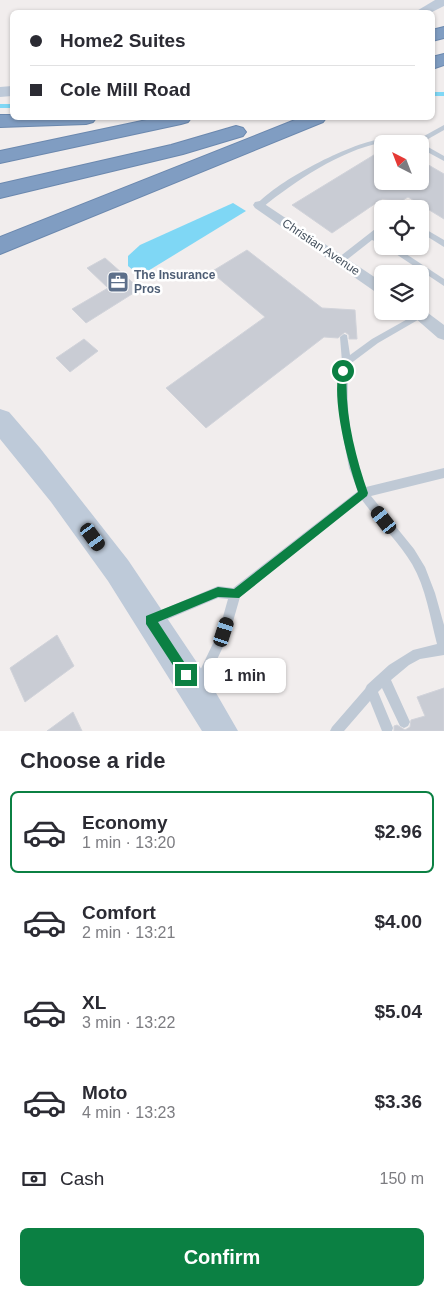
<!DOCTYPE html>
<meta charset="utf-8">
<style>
:root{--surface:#fff;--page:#f7f7f7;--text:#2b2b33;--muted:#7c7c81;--line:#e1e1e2;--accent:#0b8043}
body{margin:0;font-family:Helvetica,sans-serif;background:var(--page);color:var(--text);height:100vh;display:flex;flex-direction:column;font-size:19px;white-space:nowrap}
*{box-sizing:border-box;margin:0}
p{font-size:16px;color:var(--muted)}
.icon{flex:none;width:28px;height:28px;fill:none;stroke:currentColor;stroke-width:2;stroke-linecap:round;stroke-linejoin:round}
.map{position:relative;height:731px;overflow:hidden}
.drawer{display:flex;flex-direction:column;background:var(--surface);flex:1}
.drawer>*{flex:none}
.guide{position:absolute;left:10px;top:10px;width:425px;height:110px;border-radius:8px;box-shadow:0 1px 4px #0004;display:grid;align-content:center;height:110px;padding:0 20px;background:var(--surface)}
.needle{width:32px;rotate:318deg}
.controls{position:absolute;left:374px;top:135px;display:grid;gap:10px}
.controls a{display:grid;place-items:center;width:55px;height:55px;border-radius:8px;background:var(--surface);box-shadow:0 1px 4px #0004;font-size:25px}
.end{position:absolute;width:22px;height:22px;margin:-11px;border:6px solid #0b8043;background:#fff;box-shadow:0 0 0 2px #fff}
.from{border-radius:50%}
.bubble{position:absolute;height:35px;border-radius:8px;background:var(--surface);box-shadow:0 1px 4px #0004;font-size:16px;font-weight:700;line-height:35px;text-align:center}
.car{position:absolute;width:15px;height:30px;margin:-15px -8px;border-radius:6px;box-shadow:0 0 4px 1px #0007;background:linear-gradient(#222 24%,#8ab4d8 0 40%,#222 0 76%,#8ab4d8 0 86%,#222 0)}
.guide b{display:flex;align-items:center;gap:18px;height:48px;font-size:19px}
.guide b+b{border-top:1px solid var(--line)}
.guide i{width:12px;height:12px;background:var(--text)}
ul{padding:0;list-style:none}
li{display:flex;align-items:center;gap:15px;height:82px;margin:0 10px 8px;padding:0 10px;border:2px solid transparent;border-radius:8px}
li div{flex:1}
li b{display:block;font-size:19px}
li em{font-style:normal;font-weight:700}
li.active{border-color:var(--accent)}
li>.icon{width:45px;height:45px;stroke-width:1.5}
h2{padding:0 20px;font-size:22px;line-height:60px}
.pay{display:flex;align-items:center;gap:12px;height:55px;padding:0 20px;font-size:19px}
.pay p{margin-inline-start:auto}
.cta{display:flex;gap:10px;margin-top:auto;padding:10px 20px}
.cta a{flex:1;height:58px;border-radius:8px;background:var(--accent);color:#fff;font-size:20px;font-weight:700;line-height:58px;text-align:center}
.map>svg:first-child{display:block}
.water{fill:#7fd7f5}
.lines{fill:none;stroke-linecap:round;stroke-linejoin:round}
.stream{stroke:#7fd7f5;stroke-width:4}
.building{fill:#c9ccd4;stroke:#d1d3da}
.highway-casing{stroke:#6b88ae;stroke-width:2}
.lane{fill:#bfc9d5;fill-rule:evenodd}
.street{fill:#bfc9d5;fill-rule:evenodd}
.secondary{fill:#becad9;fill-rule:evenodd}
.highway{fill:#809dc2;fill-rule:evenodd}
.route{fill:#0b8043}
.labels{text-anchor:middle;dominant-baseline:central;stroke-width:5;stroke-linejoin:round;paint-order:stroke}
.street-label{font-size:12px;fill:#44505d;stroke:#fff}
.service-label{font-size:12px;font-weight:bold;fill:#4e5e75;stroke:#fff;text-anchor:start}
</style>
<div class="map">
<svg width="444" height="731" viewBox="0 0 444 731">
<rect width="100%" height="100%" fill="#f1eded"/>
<path class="water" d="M233 203 246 211 143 274 139 275 128 266V256L140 245Z"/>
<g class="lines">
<g class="stream">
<path d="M432 94H444"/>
<path d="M0 106H12"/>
</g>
</g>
<g class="building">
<path d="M382 150V181H420V160L444 174V219L408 197 403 200 382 199 332 233 292 205Z"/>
<path d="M247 250 322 308 355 310 357 339H349V335L345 332 338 338 324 337 206 428 166 388 265 317 211 272Z"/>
<path d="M105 258 140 289 86 323 72 309 108 288 87 268Z"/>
<path d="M84 339 98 351 70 372 56 358Z"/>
<path d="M57 635 74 666 25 702 10 668Z"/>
<path d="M444 688V731H394V726L397 725 405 730 410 727 411 720 425 716 417 697Z"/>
<path d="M73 712 82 731H47Z"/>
</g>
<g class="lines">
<g class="highway-casing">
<g id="highway">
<path d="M444 27V38L432 41V30Z"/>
<path d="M444 54V65L432 69V57Z"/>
<path d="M0 115H12V118H96L93 122 86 124 0 127Z"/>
<path d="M156 118H191L188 122 181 124 0 163V151Z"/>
<path d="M300 118H326L323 122 0 254V237Z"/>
<path d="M236 126 243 128 246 132 243 136 183 154 0 198V184L171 145Z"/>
</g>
</g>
<g class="lane">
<path d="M444 125V130L421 143 444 156V161L420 148V144C407 144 395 141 381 143 341 150 294 182 263 207H260L256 205C279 180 348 144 381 139 393 138 403 139 415 141Z"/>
<path d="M379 226H382V231L377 236 382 239V244L372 240 344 262H338L337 260 338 258Z"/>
<path d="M420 226 444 240V247L420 232Z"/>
<path d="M384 246H394L444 279V286Z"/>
<path d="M420 312 424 315 423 317 378 343 350 364C344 398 350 457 366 487L444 468V478L371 496 414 549 425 567 435 593 444 625V655L420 659 409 665 391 680 410 722 408 726 404 728 400 726 382 688 378 692 393 728 392 731H382L370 701 344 731H330L332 727 365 689 367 685 389 665 413 650 437 644C430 617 426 588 412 564 398 541 378 522 362 500L240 597 230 632 204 687 200 689 196 687 194 683 219 631 228 599 218 598 154 625 150 623 148 619 150 615 218 586 233 588 358 491 349 468 342 430 339 391 342 362 340 337 344 334 347 335 350 355 372 339Z"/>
</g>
<g class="street">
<path d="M260 201 382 282V294L377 293 255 208 253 205 255 202Z"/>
<path d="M420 307 444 325V340L438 338 407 311H420Z"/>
</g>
<g class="secondary">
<path d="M435 0H444V6L432 12H415Z"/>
<path d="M12 86V96L0 97V87Z"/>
<path d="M0 409 9 412 40 448 128 560 208 679 238 731H202L108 581 51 502 0 439Z"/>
</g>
<use href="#highway" class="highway"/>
</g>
<path class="route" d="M340 368H343L347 371C344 412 355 455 368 493L367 496 239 598 218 597 158 622 190 671V679H182L146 624V616L218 587 234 589 358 492C348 463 330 396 340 368Z"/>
<defs>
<g id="office-square" transform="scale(1.125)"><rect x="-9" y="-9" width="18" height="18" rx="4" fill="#5c6f8a" stroke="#fff"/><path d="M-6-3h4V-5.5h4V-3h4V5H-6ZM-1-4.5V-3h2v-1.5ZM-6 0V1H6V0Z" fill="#fff"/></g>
</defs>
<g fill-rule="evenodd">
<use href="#office-square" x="118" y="282"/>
</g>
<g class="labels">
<g class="street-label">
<text transform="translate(321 247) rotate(34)">Christian Avenue</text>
</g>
<g class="service-label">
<text x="134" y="275">The Insurance<tspan x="134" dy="14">Pros</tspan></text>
</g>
</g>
</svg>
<div class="controls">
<a><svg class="needle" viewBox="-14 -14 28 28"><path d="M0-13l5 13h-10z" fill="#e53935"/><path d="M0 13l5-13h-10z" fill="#7c7c81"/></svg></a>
<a><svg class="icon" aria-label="locate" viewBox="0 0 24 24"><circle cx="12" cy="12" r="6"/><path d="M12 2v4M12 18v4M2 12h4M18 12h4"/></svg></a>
<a><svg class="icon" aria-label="layers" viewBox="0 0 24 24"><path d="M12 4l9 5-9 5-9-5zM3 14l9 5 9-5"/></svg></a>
</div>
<i class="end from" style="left:343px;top:371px"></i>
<i class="end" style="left:186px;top:675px"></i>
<div class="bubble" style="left:204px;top:658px;width:82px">1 min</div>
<i class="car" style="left:384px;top:520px;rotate:322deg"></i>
<i class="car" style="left:93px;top:537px;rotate:144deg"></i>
<i class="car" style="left:224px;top:632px;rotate:18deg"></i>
<div class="guide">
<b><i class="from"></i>Home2 Suites</b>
<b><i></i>Cole Mill Road</b>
</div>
</div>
<section class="drawer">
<h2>Choose a ride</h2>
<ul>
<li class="active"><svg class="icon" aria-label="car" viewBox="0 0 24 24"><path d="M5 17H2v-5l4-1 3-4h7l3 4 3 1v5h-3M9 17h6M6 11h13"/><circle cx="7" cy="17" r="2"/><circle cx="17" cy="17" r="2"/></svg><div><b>Economy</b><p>1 min · 13:20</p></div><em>$2.96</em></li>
<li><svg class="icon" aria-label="car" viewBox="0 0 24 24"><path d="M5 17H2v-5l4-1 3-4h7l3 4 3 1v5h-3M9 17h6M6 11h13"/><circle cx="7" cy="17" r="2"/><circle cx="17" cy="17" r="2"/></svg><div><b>Comfort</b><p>2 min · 13:21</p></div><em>$4.00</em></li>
<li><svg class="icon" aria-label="car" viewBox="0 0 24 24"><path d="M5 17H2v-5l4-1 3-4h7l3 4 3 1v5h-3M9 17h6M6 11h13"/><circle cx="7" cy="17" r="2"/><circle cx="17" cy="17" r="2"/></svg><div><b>XL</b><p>3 min · 13:22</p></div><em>$5.04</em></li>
<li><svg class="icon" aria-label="car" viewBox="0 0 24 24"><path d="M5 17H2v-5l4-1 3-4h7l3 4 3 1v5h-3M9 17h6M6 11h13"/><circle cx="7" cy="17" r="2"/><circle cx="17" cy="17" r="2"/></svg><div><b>Moto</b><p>4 min · 13:23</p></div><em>$3.36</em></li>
</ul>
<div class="pay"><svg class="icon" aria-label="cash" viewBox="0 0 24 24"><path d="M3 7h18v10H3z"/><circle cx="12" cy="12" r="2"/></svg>Cash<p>150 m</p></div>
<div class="cta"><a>Confirm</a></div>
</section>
